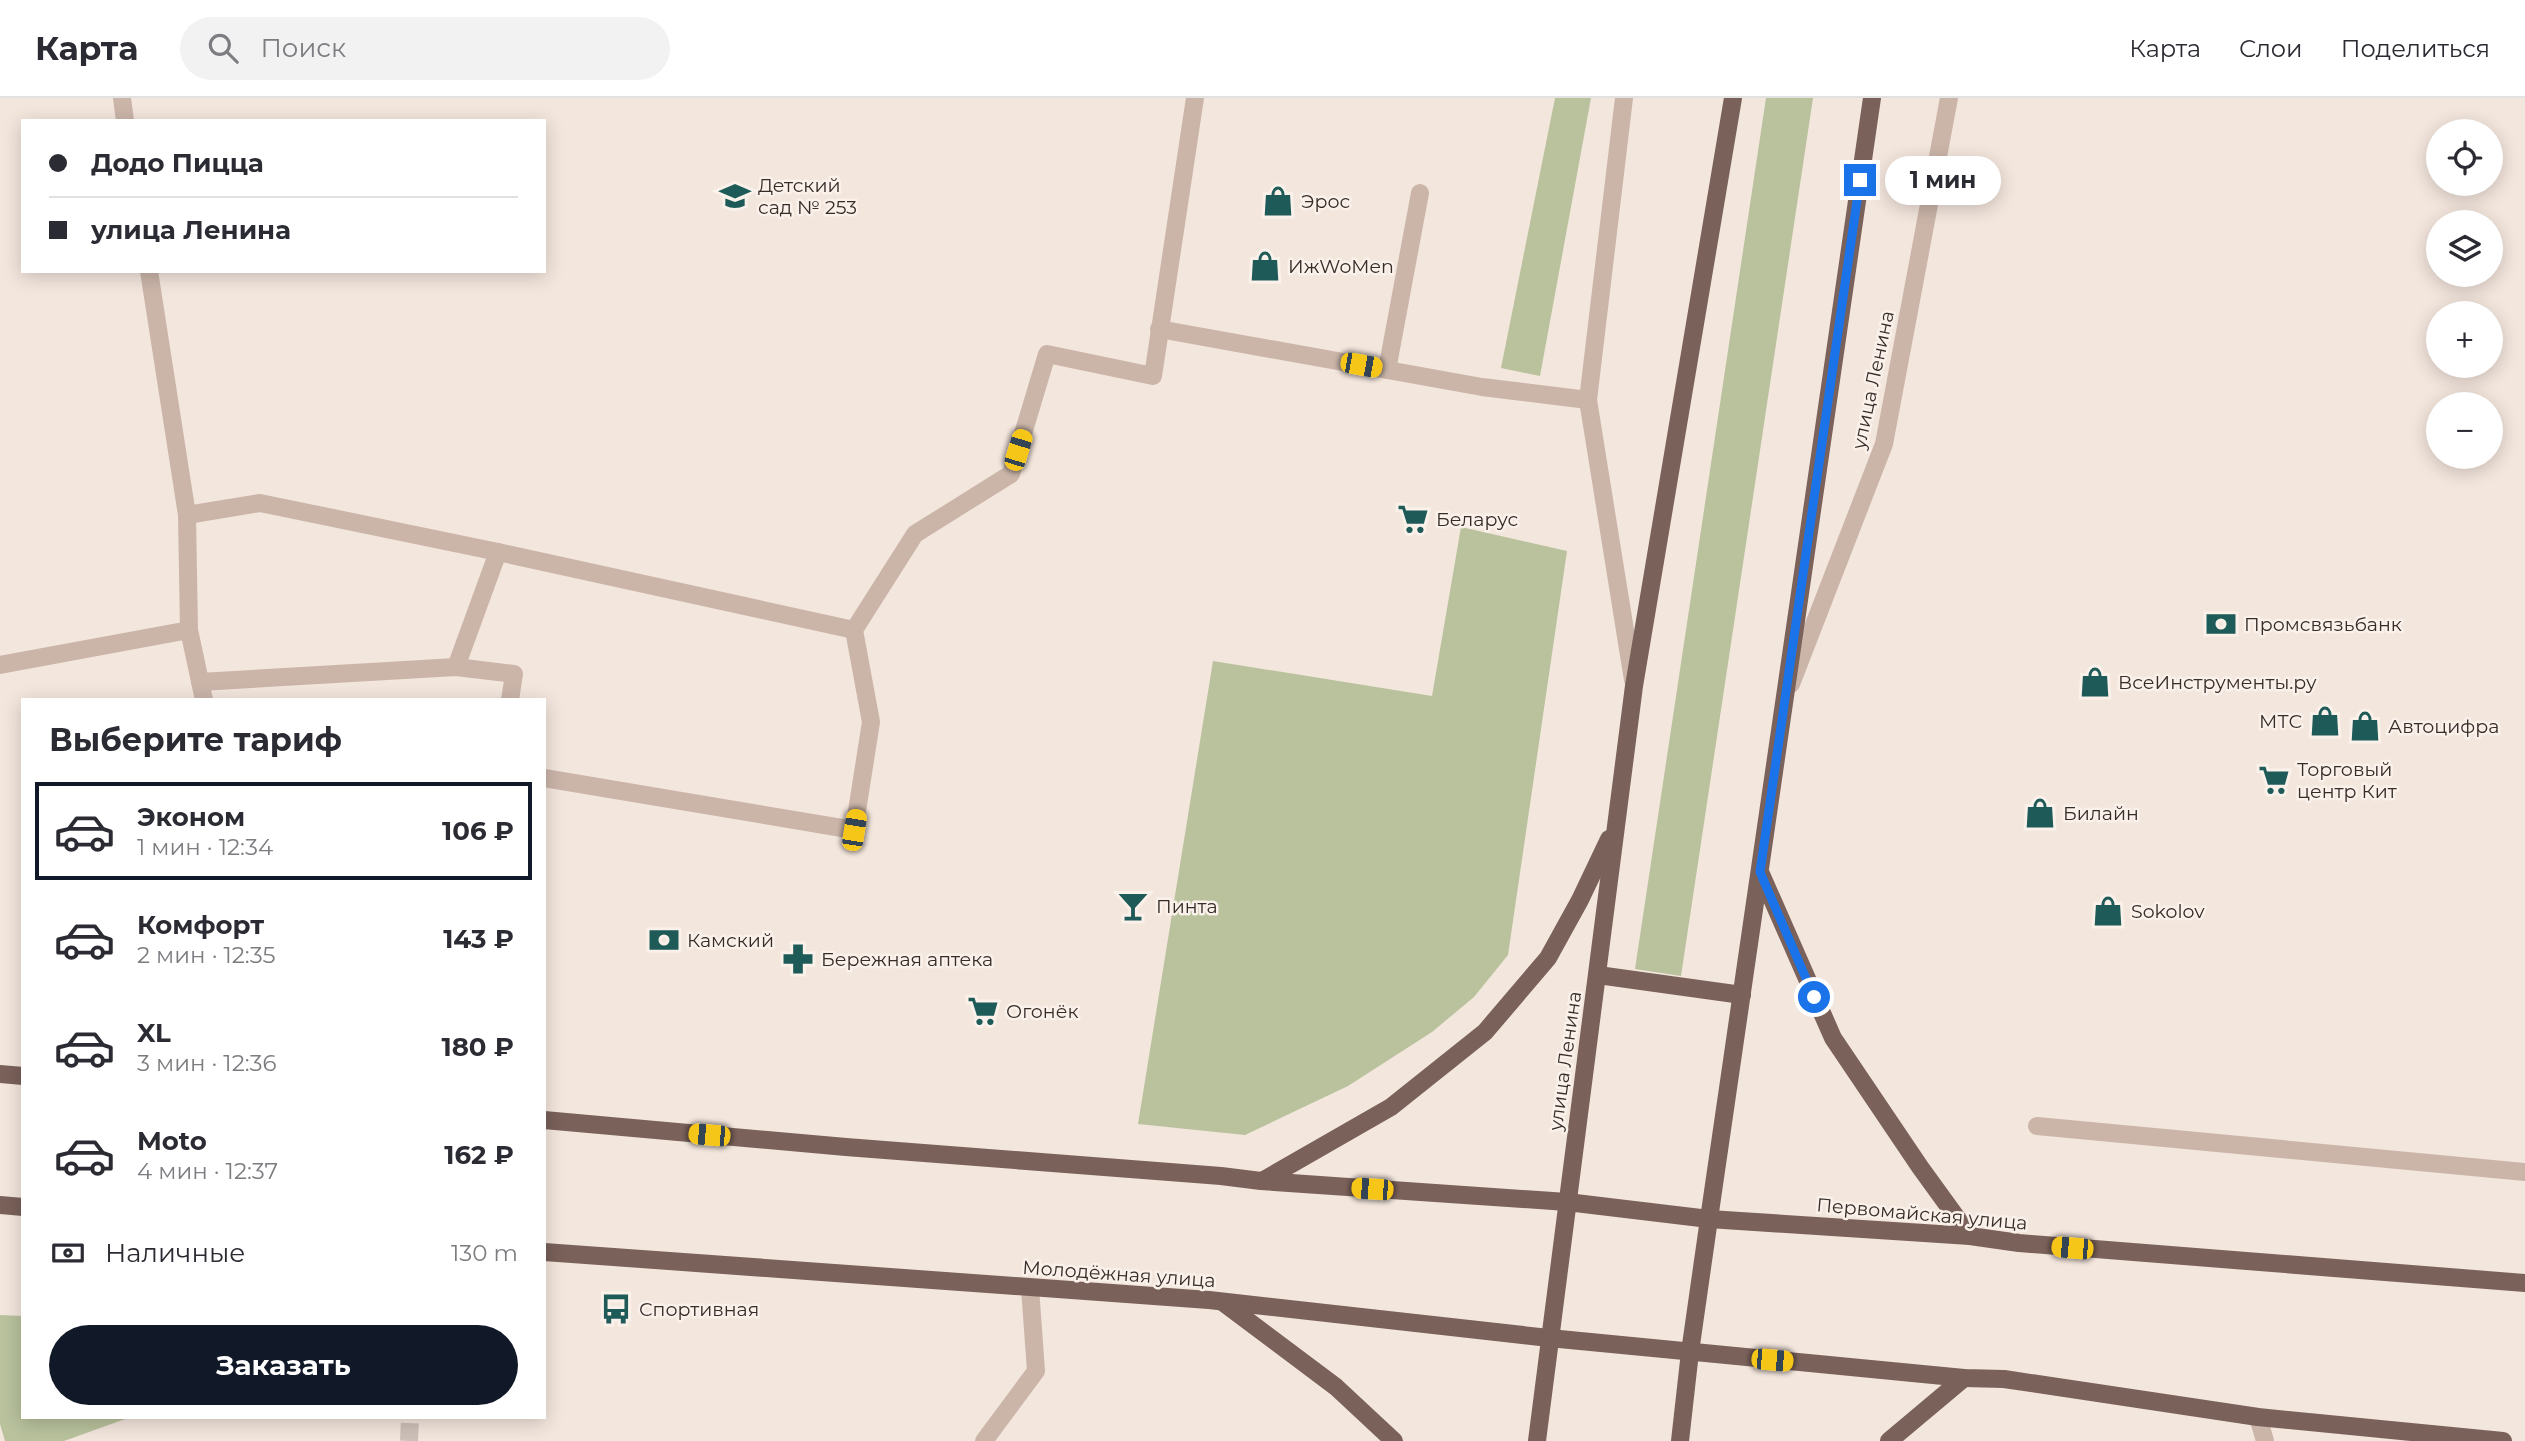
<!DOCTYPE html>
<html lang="ru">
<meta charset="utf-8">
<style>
:root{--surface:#fff;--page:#f2f2f3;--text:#2b2b33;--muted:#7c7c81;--line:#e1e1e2;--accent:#111827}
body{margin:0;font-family:Montserrat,sans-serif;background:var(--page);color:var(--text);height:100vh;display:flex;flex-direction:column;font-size:26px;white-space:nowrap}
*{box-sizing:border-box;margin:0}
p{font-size:23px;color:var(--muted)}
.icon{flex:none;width:38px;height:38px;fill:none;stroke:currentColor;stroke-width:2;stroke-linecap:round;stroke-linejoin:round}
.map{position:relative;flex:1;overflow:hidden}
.drawer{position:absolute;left:21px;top:600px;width:525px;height:721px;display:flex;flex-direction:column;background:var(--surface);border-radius:0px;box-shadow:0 4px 18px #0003}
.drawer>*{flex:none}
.top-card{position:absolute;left:21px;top:21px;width:525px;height:154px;border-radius:0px;box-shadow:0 4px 18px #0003;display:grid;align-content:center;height:154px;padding:0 28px;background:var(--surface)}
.buttons{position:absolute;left:2426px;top:21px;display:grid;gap:14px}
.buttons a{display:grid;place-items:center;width:77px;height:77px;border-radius:50%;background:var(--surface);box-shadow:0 4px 18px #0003;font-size:35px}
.end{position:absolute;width:32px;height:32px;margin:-16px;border:9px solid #1a73e8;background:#fff;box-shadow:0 0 0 4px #fff}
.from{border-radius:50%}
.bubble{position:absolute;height:49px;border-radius:24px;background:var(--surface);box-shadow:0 4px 18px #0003;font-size:23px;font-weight:700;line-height:49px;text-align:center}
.car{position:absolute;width:21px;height:42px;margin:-21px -10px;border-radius:9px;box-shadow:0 0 5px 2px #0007;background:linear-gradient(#f5c518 24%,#345 0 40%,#f5c518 0 76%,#345 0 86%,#f5c518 0)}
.top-card b{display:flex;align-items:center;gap:24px;height:66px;font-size:26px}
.top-card b+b{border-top:2px solid var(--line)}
.top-card i{width:18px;height:18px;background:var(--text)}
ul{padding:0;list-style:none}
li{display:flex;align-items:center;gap:21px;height:98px;margin:0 14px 10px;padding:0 14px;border:4px solid transparent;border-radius:0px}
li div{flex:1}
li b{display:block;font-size:26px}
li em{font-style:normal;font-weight:700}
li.selected{border-color:var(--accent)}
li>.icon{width:63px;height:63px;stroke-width:1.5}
h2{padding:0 28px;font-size:32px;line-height:84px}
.pay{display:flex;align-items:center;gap:18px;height:77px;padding:0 28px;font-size:26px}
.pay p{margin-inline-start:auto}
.primary-button{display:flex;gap:14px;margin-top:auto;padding:14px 28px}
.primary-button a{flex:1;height:80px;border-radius:42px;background:var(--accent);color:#fff;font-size:28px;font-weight:700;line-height:80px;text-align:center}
header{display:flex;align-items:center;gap:42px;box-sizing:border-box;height:98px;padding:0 35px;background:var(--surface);border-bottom:2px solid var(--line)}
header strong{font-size:33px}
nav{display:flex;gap:38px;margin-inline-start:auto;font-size:24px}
.search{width:490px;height:63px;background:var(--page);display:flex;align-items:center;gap:18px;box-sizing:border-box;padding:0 24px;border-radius:38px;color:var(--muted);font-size:26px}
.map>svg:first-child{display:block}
.green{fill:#b9c29d}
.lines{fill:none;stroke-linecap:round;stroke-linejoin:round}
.minor-tunnel{stroke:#cec1b9;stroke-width:18;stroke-dasharray:18 9;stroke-linecap:butt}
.minor{stroke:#cbb5a9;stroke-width:18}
.major{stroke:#7a615a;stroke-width:18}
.route{stroke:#1a73e8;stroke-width:9}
.labels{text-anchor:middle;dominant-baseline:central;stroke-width:5;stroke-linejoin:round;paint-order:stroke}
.poi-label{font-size:19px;fill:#382c29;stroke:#faf1ea;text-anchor:start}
.street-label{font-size:19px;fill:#382c29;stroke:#faf1ea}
</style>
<header>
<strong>Карта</strong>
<div class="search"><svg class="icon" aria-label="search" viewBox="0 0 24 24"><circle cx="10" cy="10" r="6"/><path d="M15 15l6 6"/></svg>Поиск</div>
<nav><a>Карта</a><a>Слои</a><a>Поделиться</a></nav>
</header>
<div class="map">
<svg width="2525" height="1343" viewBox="0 0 2525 1343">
<rect width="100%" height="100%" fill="#f3e6dd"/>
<g class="green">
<path d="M1555 0H1591L1540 278 1501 270Z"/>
<path d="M1766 0H1813L1681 878 1635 871Z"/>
<path d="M1461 429 1567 453 1508 857 1474 899 1432 934 1348 988 1245 1037 1138 1026 1213 563 1432 598Z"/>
<path d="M0 1217 23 1218V1320H128L64 1343H5L0 1326Z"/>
</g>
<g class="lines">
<path class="minor-tunnel" d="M409 1343 410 1320"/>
<g class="minor">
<path d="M122 0 125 23"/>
<path d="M1624 0 1588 302 1633 582"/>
<path d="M149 173 187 417 189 532 204 602"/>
<path d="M1159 231 1482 289 1588 302"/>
<path d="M1387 272 1420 95"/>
<path d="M187 417 260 405 498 454"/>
<path d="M0 567 189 532"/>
<path d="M456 569 498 454 854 532"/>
<path d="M200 584 456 569 514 576 510 602"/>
<path d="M1791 586 1884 346 1949 0"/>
<path d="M544 680 854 732 871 624 854 532 915 436 1011 376 1047 256 1153 278 1195 0"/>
<path d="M2037 1028 2525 1074"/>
<path d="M2258 1319 2265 1343"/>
<path d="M984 1343 1036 1273 1030 1190"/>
</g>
<g class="major">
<path d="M1761 776 1833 940 1920 1069 1970 1138"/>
<path d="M1598 877 1742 897"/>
<path d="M0 976 23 978"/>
<path d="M544 1022 846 1049 1221 1078 1261 1083 1567 1104 1709 1121 1970 1138 2019 1145 2525 1185"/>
<path d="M1262 1083 1391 1009 1485 934 1548 860 1580 802 1609 741"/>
<path d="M0 1107 23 1109"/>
<path d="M544 1154 1209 1202 1549 1240 1964 1280 2004 1281 2258 1319 2503 1343"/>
<path d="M1224 1205 1336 1289 1394 1343"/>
<path d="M1537 1343 1634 588 1733 0"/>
<path d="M1680 1343 1690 1254 1709 1121 1872 0"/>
<path d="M1889 1343 1964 1280"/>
</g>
</g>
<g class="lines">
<path class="route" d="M1814 899 1760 774 1860 82"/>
</g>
<defs>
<g id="school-bare" transform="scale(2.415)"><path d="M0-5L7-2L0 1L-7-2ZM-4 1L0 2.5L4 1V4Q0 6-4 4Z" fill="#1e5a58" stroke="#faf1ea" stroke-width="2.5" paint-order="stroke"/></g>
<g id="shop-bare" transform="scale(2.415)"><path d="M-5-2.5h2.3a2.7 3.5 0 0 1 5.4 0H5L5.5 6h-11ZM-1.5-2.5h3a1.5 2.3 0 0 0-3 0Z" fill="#1e5a58" stroke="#faf1ea" stroke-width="2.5" paint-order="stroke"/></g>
<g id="supermarket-bare" transform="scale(2.415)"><path d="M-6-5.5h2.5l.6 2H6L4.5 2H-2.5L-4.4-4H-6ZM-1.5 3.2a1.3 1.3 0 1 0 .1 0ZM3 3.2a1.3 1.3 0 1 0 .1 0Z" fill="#1e5a58" stroke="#faf1ea" stroke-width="2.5" paint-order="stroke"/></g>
<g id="bank-bare" transform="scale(2.415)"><path d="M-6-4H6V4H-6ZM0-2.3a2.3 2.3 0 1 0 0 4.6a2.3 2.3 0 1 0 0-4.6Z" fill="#1e5a58" stroke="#faf1ea" stroke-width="2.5" paint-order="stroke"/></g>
<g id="bar-bare" transform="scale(2.415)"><path d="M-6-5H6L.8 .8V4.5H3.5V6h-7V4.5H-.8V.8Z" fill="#1e5a58" stroke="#faf1ea" stroke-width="2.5" paint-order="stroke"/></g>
<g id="pharmacy-bare" transform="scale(2.415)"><path d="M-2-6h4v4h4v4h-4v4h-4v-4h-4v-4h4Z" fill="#1e5a58" stroke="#faf1ea" stroke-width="2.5" paint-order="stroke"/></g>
<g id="bus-bare" transform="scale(2.415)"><path d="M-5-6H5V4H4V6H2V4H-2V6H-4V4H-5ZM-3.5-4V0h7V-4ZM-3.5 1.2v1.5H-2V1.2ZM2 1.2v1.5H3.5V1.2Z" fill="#1e5a58" stroke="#faf1ea" stroke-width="2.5" paint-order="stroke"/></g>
</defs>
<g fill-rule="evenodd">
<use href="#school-bare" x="735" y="98"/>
<use href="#shop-bare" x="1278" y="103"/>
<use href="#shop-bare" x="1265" y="168"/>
<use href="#supermarket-bare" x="1413" y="421"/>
<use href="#bank-bare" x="2221" y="526"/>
<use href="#shop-bare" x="2095" y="584"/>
<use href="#shop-bare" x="2325" y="623"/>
<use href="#shop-bare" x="2365" y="628"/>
<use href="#supermarket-bare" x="2274" y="682"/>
<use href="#shop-bare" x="2040" y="715"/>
<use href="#bar-bare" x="1133" y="808"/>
<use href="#shop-bare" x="2108" y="813"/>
<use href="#bank-bare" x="664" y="842"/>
<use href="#pharmacy-bare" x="798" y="861"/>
<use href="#supermarket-bare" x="983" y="913"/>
<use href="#bus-bare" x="616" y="1211"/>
</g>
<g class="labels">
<g class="poi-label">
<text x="758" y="87">Детский<tspan x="758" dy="22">сад № 253</tspan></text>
<text x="1301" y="103">Эрос</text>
<text x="1288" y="168">ИжWoMen</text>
<text x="1436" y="421">Беларус</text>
<text x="2244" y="526">Промсвязьбанк</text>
<text x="2118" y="584">ВсеИнструменты.ру</text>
<text x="2302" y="623" text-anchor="end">МТС</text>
<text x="2388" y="628">Автоцифра</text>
<text x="2297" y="671">Торговый<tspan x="2297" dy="22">центр Кит</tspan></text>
<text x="2063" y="715">Билайн</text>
<text x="1156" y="808">Пинта</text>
<text x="2131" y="813">Sokolov</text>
<text x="687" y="842">Камский</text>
<text x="821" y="861">Бережная аптека</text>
<text x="1006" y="913">Огонёк</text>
<text x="639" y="1211">Спортивная</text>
</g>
<g class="street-label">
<text transform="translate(1873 282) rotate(-78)">улица Ленина</text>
<text transform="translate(1565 963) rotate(-82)">улица Ленина</text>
<text transform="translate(1922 1116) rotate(5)">Первомайская улица</text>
<text transform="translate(1119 1176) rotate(4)">Молодёжная улица</text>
</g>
</g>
</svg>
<div class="buttons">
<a><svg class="icon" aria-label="locate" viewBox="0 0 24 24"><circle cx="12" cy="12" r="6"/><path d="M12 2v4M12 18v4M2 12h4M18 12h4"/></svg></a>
<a><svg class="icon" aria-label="layers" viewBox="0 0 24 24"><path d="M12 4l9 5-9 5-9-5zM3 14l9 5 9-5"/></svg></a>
<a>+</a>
<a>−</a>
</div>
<i class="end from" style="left:1814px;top:899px"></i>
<i class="end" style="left:1860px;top:82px"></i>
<div class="bubble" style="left:1885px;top:58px;width:116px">1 мин</div>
<i class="car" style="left:1361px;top:267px;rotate:100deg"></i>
<i class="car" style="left:1018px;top:352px;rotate:17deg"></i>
<i class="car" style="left:854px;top:732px;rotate:9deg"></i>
<i class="car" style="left:709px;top:1037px;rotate:275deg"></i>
<i class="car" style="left:1372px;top:1091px;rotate:274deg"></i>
<i class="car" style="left:2072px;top:1150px;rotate:275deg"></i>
<i class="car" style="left:1772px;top:1262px;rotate:95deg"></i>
<div class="top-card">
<b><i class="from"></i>Додо Пицца</b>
<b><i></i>улица Ленина</b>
</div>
<section class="drawer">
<h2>Выберите тариф</h2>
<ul>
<li class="selected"><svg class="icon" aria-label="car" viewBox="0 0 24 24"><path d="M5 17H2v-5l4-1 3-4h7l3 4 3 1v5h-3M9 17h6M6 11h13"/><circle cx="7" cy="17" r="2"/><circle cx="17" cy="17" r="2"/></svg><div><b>Эконом</b><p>1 мин · 12:34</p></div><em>106 ₽</em></li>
<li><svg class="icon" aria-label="car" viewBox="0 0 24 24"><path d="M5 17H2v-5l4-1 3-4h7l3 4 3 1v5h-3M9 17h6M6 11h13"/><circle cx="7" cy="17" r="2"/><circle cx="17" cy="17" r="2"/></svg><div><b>Комфорт</b><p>2 мин · 12:35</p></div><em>143 ₽</em></li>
<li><svg class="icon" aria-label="car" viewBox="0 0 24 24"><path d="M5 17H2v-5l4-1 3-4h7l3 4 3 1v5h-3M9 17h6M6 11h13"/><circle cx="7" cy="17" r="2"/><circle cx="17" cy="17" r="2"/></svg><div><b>XL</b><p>3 мин · 12:36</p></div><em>180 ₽</em></li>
<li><svg class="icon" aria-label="car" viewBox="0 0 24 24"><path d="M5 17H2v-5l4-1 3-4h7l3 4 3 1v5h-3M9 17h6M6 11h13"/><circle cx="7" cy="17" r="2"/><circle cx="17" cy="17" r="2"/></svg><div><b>Moto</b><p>4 мин · 12:37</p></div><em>162 ₽</em></li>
</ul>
<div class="pay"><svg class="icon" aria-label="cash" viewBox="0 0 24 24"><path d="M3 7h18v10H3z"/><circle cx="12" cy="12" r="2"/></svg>Наличные<p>130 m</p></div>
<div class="primary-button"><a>Заказать</a></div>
</section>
</div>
